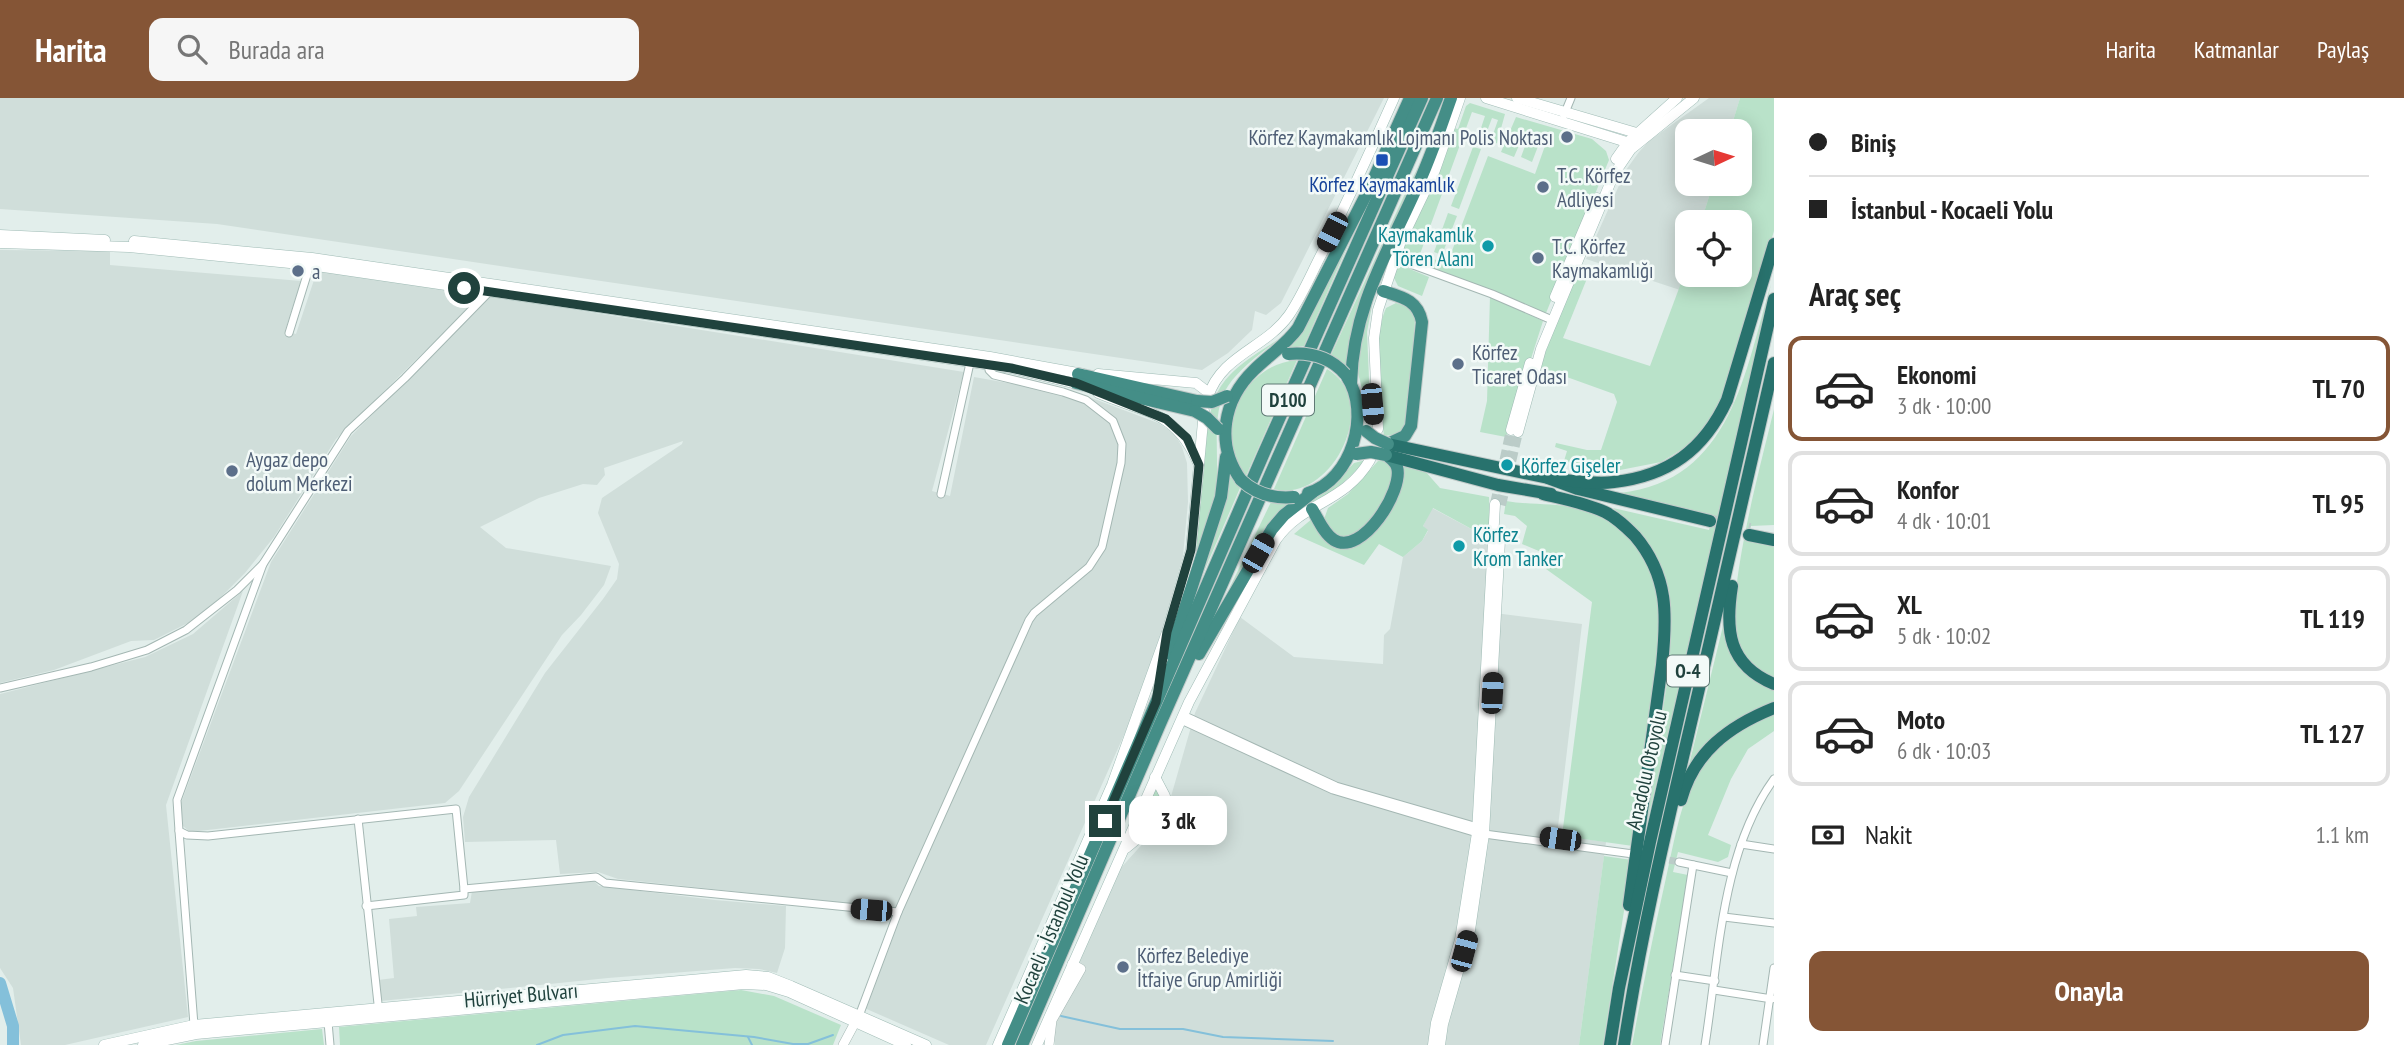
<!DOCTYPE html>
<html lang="tr">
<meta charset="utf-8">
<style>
:root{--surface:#fff;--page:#f6f6f6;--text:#222;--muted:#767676;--line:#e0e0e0;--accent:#855536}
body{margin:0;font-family:"PT Sans Narrow",sans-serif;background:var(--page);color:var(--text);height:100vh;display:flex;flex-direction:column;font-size:26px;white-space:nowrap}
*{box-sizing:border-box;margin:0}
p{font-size:23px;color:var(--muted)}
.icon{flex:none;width:38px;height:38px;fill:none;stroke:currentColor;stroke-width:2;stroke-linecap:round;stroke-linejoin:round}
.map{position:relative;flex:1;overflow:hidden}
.panel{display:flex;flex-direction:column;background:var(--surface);width:630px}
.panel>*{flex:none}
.guide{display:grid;align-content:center;height:154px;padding:0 35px;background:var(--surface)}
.needle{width:46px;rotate:86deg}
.tools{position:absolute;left:1675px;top:21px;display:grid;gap:14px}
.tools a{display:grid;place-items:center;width:77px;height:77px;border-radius:14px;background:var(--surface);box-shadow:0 4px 18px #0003;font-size:35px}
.end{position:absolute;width:32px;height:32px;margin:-16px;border:9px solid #20423d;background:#fff;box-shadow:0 0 0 4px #fff}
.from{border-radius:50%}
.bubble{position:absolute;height:49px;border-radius:14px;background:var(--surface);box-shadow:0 4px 18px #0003;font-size:23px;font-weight:600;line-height:49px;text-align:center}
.car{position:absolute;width:21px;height:42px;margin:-21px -10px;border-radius:9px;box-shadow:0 0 5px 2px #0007;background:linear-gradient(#222 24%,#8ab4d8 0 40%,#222 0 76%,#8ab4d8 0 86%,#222 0)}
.guide b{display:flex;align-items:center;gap:24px;height:66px;font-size:26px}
.guide b+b{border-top:2px solid var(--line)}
.guide i{width:18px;height:18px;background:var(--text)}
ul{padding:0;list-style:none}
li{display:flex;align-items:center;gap:21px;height:105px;margin:0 14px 10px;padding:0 21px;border:4px solid var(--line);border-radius:14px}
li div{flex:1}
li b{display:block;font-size:26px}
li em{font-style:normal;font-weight:600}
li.active{border-color:var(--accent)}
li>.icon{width:63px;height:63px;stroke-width:1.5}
h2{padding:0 35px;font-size:32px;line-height:84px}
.pay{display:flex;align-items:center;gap:18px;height:77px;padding:0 35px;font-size:26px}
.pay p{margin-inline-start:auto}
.primary-button{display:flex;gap:14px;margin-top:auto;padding:14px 35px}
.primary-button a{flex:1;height:80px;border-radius:14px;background:var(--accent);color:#fff;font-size:28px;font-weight:600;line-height:80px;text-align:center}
header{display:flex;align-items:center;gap:42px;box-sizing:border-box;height:98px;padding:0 35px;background:var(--accent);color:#fff}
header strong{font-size:33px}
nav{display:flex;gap:38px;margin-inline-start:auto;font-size:24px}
.search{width:490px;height:63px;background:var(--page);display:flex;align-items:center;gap:18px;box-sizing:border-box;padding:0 24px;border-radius:14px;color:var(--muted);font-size:26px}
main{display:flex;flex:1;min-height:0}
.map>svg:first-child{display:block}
.built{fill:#d0deda}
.green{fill:#b9e2c9}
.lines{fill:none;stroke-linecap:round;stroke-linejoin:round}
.stream{stroke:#84c0da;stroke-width:2}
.river{stroke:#84c0da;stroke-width:12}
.minor-tunnel{stroke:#bbccc8;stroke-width:7;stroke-dasharray:7 3.5;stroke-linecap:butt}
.secondary-tunnel{stroke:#bbccc8;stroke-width:10;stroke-dasharray:10 5;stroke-linecap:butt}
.motorway-tunnel{stroke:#bbccc8;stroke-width:12;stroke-dasharray:12 6;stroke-linecap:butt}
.minor-casing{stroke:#a4b7b3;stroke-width:9}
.tertiary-casing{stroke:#a4b7b3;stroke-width:10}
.secondary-casing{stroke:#9fbbb5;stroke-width:11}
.trunk-casing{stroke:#c1cac9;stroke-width:14}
.motorway-casing{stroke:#c1cac9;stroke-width:14}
.minor{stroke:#fff;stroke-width:7}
.tertiary{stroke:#fff;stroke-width:9}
.secondary{stroke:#fff;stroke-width:10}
.trunk{stroke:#448e87;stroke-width:12}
.motorway{stroke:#28726d;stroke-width:12}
.trunk-bridge-casing{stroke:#c1cac9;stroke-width:14;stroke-linecap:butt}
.trunk-bridge{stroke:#448e87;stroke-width:12}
.route{stroke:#20423d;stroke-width:9}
.service-dot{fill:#5c6f8a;stroke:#f3faf8;stroke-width:2.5}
.transit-dot{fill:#1a4fb4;stroke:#f3faf8;stroke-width:2.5}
.culture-dot{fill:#0f9aa8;stroke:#f3faf8;stroke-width:2.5}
.labels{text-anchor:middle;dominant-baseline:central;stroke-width:5;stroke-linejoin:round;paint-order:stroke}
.shield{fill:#f3faf8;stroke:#5f7975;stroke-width:2}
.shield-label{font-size:19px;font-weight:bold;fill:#20423d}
.service-label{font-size:21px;fill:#4e5e75;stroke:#f3faf8;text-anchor:start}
.transit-label{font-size:21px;fill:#164399;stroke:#f3faf8}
.culture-label{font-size:21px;fill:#0d838f;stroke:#f3faf8;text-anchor:start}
.street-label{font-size:21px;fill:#20423d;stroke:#f3faf8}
</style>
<header>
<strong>Harita</strong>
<div class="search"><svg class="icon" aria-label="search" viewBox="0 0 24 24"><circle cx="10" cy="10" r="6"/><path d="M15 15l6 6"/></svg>Burada ara</div>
<nav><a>Harita</a><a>Katmanlar</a><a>Paylaş</a></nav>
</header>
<main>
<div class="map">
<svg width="1774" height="947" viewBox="0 0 1774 947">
<rect width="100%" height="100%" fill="#e2eeeb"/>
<g class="built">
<path d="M0 0H1384L1281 205 1266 217 1255 213 1252 232 1228 255 1202 272 217 126 0 111Z"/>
<path d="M1709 0H1740L1730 33H1687V86H1713L1701 124H1687V169L1680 192 1586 161 1626 72 1639 54 1649 43Z"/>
<path d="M0 152 110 153V167L301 183 285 233 296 236 317 173 482 196 336 341 274 439 245 475 216 504 190 524 154 542 131 543 54 572 0 585Z"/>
<path d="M490 198 964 274 932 393 950 398 974 279 1089 299 1158 325 1174 335 1182 349 1187 365 1188 404 1183 458 1162 533 1136 610 986 947H949L862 909 898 814 892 810 618 781 598 774 560 776 556 742 465 744 463 719 469 699 545 575 603 501 617 481 619 466 598 415 602 400 682 346 683 343 604 370 605 377 597 387 583 386 539 400 480 429 506 450 611 468 604 487 581 517 562 537 459 693 445 705 190 734 183 728 181 705 271 464 351 338Z"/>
<path d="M1432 410 1490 441 1487 514 1582 526 1557 737 1606 744 1579 947H1055L1053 924 1118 773 1156 731 1170 702 1195 615 1240 519 1294 559 1383 566 1384 537 1390 531 1403 459 1422 443 1428 433 1423 428Z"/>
<path d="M243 493 166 707 188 919 65 947H21L13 890 0 870V596L145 559 193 536Z"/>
<path d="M594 783 599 788 715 802 786 808 785 850 777 875 759 871 735 870 608 880 381 903 378 882 394 880 389 821 417 818 416 809 470 805 472 793Z"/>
</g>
<g class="green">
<path d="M1740 0H1774V133L1734 267 1715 318 1689 347 1661 364 1615 373 1586 369 1564 363 1567 353 1555 349 1556 345 1587 352H1601L1617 304 1614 296 1539 269 1577 176 1582 173H1590L1563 240 1650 268 1687 169V177H1740V124H1701L1713 86H1740V33H1730Z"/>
<path d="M1470 5 1505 16 1497 45 1489 48 1498 22 1492 20 1483 44 1477 42 1485 18 1472 14 1420 156 1447 166 1488 58 1535 76 1546 45 1540 43 1532 64 1521 59 1528 40 1523 38 1514 59 1501 54 1516 19 1592 41 1606 53 1609 62 1546 215 1406 163 1407 160 1401 156 1454 30 1458 31 1466 8Z"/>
<path d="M1435 36 1348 270 1331 257 1408 89Z"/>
<path d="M1473 49 1481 51 1459 111 1451 108Z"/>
<path d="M1448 115 1457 118 1442 157 1434 154Z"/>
<path d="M1355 131 1304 248 1288 250Z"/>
<path d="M1397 169H1405L1429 179 1422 198 1398 188 1393 178Z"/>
<path d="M1771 186 1716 434 1645 733 1669 571 1670 497 1658 462 1639 434 1613 410 1709 432 1712 420 1620 395C1732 383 1745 272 1771 186Z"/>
<path d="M1490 198 1543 223 1506 339 1480 334 1487 303Z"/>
<path d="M1373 202 1367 234 1371 327 1354 259Z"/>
<path d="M1396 205 1409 209 1415 222 1408 320 1404 332 1394 337 1384 338C1381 305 1372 240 1386 210Z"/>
<path d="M1279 241C1262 255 1241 269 1228 288 1207 319 1224 372 1213 409 1201 451 1182 493 1167 534 1178 486 1193 437 1202 388 1207 358 1204 313 1221 288 1235 267 1259 254 1279 241Z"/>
<path d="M1297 262 1246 378C1208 337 1243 266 1297 262Z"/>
<path d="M1327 271C1383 304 1331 406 1274 391Z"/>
<path d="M1774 311V427L1751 428 1748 438 1774 445V580C1758 571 1744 562 1738 543 1723 502 1763 359 1774 311Z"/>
<path d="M1366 362C1346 384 1327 401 1298 410L1330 391 1354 365Z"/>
<path d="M1386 362 1395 376 1382 407 1359 437 1336 440 1323 424 1328 410 1348 396 1378 363Z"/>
<path d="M1399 365 1425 373 1440 390 1489 399 1490 441 1433 410 1423 428 1428 432 1422 443 1403 459 1379 446 1364 467 1294 436 1313 420 1329 442 1369 437Z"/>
<path d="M1231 379 1240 390 1186 515 1229 381Z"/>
<path d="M1506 403C1529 407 1553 405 1576 410 1634 423 1658 472 1661 527L1633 748 1562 738 1592 504 1546 471 1553 459 1522 446 1527 428 1515 418 1504 416Z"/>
<path d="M1271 404H1295L1217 516Z"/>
<path d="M1724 524 1758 584 1774 592V607L1688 671Z"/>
<path d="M1774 614V633L1748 651 1731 681 1708 737 1731 747 1728 759 1718 764 1678 754 1673 774 1688 777 1660 947H1632C1642 894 1652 842 1664 789 1675 743 1682 680 1718 645 1729 635 1760 622 1774 614Z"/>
<path d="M1155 679 1165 698 1156 722 1123 752Z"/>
<path d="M1604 758 1632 762 1603 947H1579Z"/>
<path d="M741 892 774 898 841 927 833 947H340L339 929Z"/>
<path d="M322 931 324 947H176L196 943Z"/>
</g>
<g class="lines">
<g class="stream">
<path d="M1061 918 1120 931H1183L1223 939 1333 943"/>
<path d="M748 939 752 947"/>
<path d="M537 947 563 937 635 928 754 939 793 946H808L833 937"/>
</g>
<path class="river" d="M0 885 13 928V947"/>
<path class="minor-tunnel" d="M1659 760 1679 764"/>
<g class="secondary-tunnel">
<path d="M1495 406 1511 332"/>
<path d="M1501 407 1518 334"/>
</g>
<path class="motorway-tunnel" d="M1713 423 1750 431"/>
<g class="minor-casing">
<g id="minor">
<path d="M1564 17 1571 0"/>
<path d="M1394 160 1492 196 1552 222"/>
<path d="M289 235 311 164"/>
<path d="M941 396 970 265"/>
<path d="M263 466 177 702 179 733 187 737 208 738 456 711 464 791 596 779 605 785 898 814"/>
<path d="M0 590 91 569 147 552 186 532 237 492 263 466 348 333 405 280 490 193"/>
<path d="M1183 617 1336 688 1481 730"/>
<path d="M1181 622 1333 692 1477 735 1633 756"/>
<path d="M358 721 379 915"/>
<path d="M179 733 194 927"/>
<path d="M1741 746 1774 751"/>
<path d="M1679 764 1732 775"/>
<path d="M366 808 464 797V791"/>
<path d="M1724 819 1774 825"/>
<path d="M1675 877 1715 883"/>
<path d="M1714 892 1772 901"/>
<path d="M859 918 898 814 1029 522 1034 515 1089 469 1102 449 1121 365 1122 346 1113 323 1086 302 1063 294 994 277 989 272 990 263"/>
<path d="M328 924 330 947"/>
<path d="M1665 947 1693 767"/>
<path d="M1705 947C1719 860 1721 754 1774 681"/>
<path d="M1763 947 1774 870"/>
</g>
</g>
<g class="tertiary-casing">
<g id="tertiary">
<path d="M843 947 858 919"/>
<path d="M1049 947 1052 922 1081 871 1072 866"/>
</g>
</g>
<g class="secondary-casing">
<g id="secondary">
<path d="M1486 0 1633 46"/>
<path d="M1517 0 1640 36"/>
<path d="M1616 61 1628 44 1677 0"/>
<path d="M0 137 105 142"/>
<path d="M134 143 312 160 990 259 1083 276"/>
<path d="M0 145 129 149 310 167 1011 270 1081 287"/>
<path d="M1555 199 1597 100"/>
<path d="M1098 276 1196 285 1209 295"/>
<path d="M1098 295C1147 316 1176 312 1199 367"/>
<path d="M1208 299C1221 257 1266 250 1289 217 1302 198 1311 176 1322 155 1347 104 1371 52 1394 0"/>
<path d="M1378 331 1374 240 1378 212 1401 143 1435 72 1460 0"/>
<path d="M1511 332 1530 265"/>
<path d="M1518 334 1541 251 1614 76 1631 51 1694 0"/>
<path d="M1158 592 1163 559"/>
<path d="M1126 750C1152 729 1153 728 1165 698L1155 679"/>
<path d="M104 947 194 927 746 877 768 879 791 888 926 947"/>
<path d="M143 947 196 936 744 886 766 887 789 894 906 947"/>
<path d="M998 947 1112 687 1167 534 1191 452 1204 313"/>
<path d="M1037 947 1189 604 1276 442C1302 404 1344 406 1370 362"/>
<path d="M1433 947 1436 925 1460 842 1477 735 1495 406"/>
<path d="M1440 947 1443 926 1470 832 1484 736 1500 442"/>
</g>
</g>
<g class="trunk-casing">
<g id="trunk">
<path d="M1383 193C1402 199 1418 202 1422 224L1411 328 1405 338 1388 346"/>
<path d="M1078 276 1197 303"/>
<path d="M1076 285 1195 313"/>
<path d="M1351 285C1353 209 1386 158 1416 91 1430 62 1440 31 1451 0"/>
<path d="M1241 382C1215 346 1223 302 1254 272 1269 257 1286 247 1298 230L1369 91 1410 0"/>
<path d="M1308 395C1352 382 1371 315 1347 279"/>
<path d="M1312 411C1318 421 1324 436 1334 442 1362 459 1404 392 1397 369 1395 363 1391 360 1386 357"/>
<path d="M1170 556 1221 399 1226 359"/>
<path d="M1199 556 1272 431 1284 417 1313 394"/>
<path d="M1008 947 1263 357 1422 0"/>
<path d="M1022 947 1160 626 1437 0"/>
</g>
</g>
<g class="motorway-casing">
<g id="motorway">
<path d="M1388 346 1548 380 1578 391 1710 423"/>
<path d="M1386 357 1498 387 1551 396"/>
<path d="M1548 380C1569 382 1593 387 1614 384 1668 378 1704 352 1727 302L1774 146"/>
<path d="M1543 396C1563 401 1586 405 1605 414 1617 420 1626 429 1635 438 1669 478 1667 518 1662 567L1629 807"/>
<path d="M1749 437 1774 442"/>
<path d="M1732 488C1725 532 1728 567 1774 586"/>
<path d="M1681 702C1694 654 1729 628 1774 610"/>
<path d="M1610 947 1619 890 1650 744 1774 201"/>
<path d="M1624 947C1642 829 1671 711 1698 595 1724 485 1749 375 1774 265"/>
</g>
</g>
<use href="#minor" class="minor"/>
<use href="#tertiary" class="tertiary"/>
<use href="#secondary" class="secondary"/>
<use href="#trunk" class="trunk"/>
<use href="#motorway" class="motorway"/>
<g class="trunk-bridge-casing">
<g id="trunk-bridge">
<path d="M1288 256C1310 254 1330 259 1345 276"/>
<path d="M1197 303 1212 304 1227 298"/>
<path d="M1195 313 1207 320 1218 331"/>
<path d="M1366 333 1375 340 1388 346"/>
<path d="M1356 356 1371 354 1386 357"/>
<path d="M1241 382C1256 396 1274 401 1294 399"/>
</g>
</g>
<use href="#trunk-bridge" class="trunk-bridge"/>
</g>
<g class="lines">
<path class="route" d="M464 190 1011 270 1076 285 1166 321 1187 340 1199 367 1191 452 1167 534 1156 604 1105 723"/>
</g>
<g class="service-dot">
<circle cx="1567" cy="39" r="7"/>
<circle cx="1543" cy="89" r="7"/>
<circle cx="1538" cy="160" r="7"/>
<circle cx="298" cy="173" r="7"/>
<circle cx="1458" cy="266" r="7"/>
<circle cx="232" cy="373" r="7"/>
<circle cx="1123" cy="869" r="7"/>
</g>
<rect class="transit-dot" x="1375" y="55" width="14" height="14" rx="3.5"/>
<g class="culture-dot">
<circle cx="1488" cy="148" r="7"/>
<circle cx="1507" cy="367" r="7"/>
<circle cx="1459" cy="448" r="7"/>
</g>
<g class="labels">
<g class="shield">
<rect x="1262" y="286.5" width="52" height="31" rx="5"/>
<rect x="1667" y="557.5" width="42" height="31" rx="5"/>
</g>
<g class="shield-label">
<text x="1288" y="302">D100</text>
<text x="1688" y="573">O-4</text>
</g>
<g class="service-label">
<text x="1553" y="39" text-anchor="end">Körfez Kaymakamlık Lojmanı Polis Noktası</text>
<text x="1557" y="77">T.C. Körfez<tspan x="1557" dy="24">Adliyesi</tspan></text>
<text x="1552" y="148">T.C. Körfez<tspan x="1552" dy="24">Kaymakamlığı</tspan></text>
<text x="312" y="173">a</text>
<text x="1472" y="254">Körfez<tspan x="1472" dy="24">Ticaret Odası</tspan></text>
<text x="246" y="361">Aygaz depo<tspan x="246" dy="24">dolum Merkezi</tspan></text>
<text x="1137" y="857">Körfez Belediye<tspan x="1137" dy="24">İtfaiye Grup Amirliği</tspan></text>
</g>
<g class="transit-label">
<text x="1382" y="86">Körfez Kaymakamlık</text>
</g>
<g class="culture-label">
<text x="1474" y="136" text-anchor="end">Kaymakamlık<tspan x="1474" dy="24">Tören Alanı</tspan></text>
<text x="1521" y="367">Körfez Gişeler</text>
<text x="1473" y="436">Körfez<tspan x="1473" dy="24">Krom Tanker</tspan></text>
</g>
<g class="street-label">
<text transform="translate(1646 672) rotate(-77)">Anadolu Otoyolu</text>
<text transform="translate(1051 831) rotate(-67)">Kocaeli - İstanbul Yolu</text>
<text transform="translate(521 897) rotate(-5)">Hürriyet Bulvarı</text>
</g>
</g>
</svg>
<div class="tools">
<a><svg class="needle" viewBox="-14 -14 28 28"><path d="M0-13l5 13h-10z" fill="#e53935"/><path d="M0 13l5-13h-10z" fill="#767676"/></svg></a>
<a><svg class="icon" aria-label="locate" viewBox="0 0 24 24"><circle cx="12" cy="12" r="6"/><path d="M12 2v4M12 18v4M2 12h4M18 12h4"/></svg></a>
</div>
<i class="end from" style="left:464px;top:190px"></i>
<i class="end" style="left:1105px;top:723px"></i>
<div class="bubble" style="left:1129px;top:698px;width:98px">3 dk</div>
<i class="car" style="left:1332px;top:134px;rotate:207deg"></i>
<i class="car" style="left:1372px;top:306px;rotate:175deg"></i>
<i class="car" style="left:1258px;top:455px;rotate:30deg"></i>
<i class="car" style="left:1492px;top:595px;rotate:3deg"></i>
<i class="car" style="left:1560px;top:741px;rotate:278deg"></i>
<i class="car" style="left:871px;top:812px;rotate:275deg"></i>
<i class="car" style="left:1464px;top:853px;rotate:15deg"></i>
</div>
<section class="panel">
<div class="guide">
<b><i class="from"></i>Biniş</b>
<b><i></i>İstanbul - Kocaeli Yolu</b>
</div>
<h2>Araç seç</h2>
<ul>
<li class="active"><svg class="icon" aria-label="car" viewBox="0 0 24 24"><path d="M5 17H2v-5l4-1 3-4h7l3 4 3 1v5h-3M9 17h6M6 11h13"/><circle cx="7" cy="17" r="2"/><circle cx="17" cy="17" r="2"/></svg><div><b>Ekonomi</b><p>3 dk · 10:00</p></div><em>TL 70</em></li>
<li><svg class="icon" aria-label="car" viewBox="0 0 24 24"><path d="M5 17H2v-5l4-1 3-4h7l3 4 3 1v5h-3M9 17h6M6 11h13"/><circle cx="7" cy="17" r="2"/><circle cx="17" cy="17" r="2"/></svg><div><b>Konfor</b><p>4 dk · 10:01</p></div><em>TL 95</em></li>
<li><svg class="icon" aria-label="car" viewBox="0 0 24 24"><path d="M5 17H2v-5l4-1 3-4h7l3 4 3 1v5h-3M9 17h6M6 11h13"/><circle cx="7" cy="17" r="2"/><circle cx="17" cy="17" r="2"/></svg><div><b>XL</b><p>5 dk · 10:02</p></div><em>TL 119</em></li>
<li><svg class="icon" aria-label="car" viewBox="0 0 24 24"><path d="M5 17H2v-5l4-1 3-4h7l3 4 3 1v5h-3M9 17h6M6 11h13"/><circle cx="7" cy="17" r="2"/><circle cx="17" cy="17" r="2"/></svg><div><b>Moto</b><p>6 dk · 10:03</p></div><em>TL 127</em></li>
</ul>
<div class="pay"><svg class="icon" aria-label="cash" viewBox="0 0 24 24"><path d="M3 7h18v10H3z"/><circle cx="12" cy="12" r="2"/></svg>Nakit<p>1.1 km</p></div>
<div class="primary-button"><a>Onayla</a></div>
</section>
</main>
